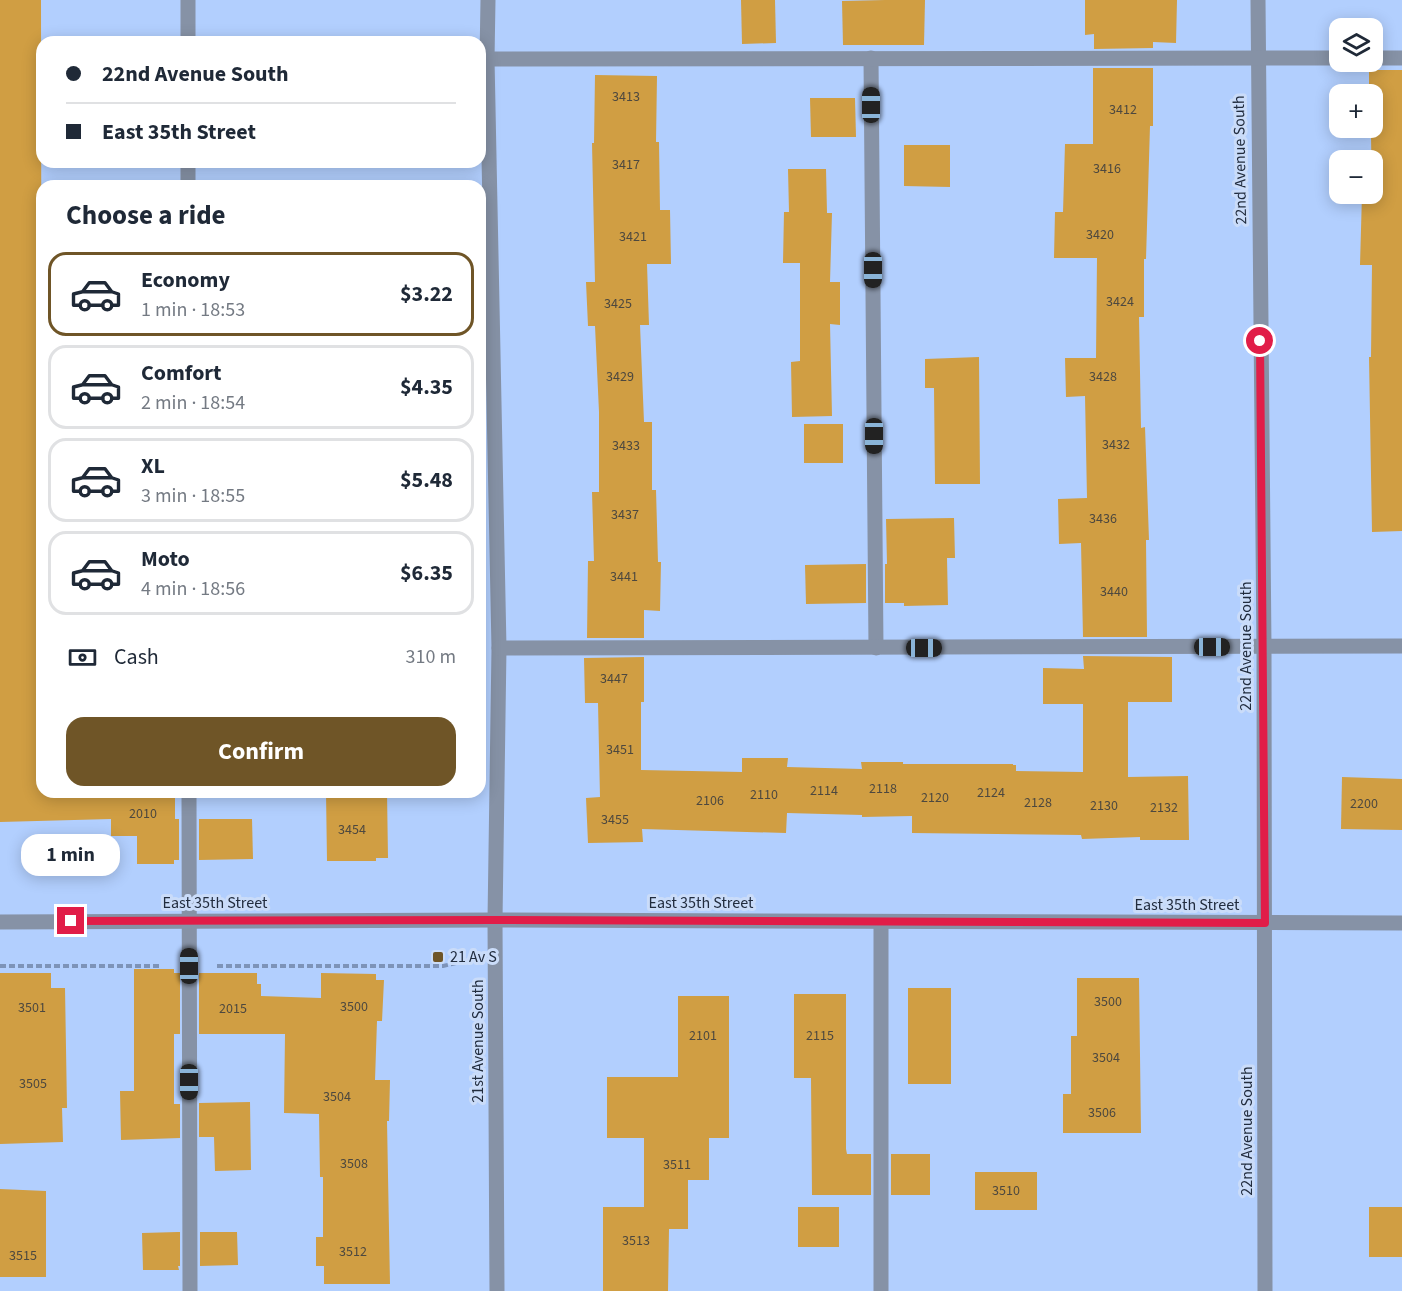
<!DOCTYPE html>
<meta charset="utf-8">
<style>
:root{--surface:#fff;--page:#f6f6f7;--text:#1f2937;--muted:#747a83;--line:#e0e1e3;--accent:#6f5527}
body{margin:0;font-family:"Source Sans 3",sans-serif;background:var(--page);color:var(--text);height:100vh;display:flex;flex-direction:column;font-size:22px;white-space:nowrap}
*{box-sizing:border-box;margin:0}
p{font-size:20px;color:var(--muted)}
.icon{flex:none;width:33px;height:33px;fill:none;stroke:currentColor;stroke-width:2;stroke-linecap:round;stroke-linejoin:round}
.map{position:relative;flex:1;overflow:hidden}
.sheet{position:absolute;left:36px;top:180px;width:450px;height:618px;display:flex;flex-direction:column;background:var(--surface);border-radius:18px;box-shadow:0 3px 15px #0003}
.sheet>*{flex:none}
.top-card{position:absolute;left:36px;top:36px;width:450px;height:132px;border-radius:18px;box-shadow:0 3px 15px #0003;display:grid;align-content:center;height:132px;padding:0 30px;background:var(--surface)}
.controls{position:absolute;left:1329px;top:18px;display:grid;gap:12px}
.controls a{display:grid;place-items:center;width:54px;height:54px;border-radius:12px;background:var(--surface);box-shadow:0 3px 15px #0003;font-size:30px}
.end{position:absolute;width:27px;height:27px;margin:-14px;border:8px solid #e11d48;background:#fff;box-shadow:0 0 0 3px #fff}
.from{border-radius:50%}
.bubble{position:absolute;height:42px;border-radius:18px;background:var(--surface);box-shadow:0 3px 15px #0003;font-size:20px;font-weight:700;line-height:42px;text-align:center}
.car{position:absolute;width:18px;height:36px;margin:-18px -9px;border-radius:8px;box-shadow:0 0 4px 2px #0007;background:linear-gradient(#222 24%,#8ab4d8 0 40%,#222 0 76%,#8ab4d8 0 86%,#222 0)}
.top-card b{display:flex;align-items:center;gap:21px;height:57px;font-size:22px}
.top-card b+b{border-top:2px solid var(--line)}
.top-card i{width:15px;height:15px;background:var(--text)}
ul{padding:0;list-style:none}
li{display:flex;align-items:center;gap:18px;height:84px;margin:0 12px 9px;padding:0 18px;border:3px solid var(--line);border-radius:18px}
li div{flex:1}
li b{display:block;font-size:22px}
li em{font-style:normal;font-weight:700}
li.current{border-color:var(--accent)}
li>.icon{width:54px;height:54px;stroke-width:1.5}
h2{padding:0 30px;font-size:27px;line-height:72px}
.pay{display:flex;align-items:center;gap:15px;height:66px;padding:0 30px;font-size:22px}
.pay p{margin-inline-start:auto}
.cta{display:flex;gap:12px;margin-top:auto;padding:12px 30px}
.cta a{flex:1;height:69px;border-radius:18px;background:var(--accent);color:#fff;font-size:24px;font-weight:700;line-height:69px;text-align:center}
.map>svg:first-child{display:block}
.building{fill:#d09e43}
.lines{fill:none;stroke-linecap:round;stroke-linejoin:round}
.path{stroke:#7d93b8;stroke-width:4;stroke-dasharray:6 3;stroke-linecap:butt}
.minor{stroke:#8692a6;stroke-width:15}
.route{stroke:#e11d48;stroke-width:8}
.poi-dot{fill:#6f5527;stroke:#cadcf9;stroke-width:2}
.labels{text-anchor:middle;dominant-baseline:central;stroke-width:6;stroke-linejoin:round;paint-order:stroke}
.number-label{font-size:14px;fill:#4d483f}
.street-label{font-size:16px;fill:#212c3e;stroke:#cadcf9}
.poi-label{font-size:16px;fill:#212c3e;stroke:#cadcf9;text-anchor:start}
</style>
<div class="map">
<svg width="1402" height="1291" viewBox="0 0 1402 1291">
<rect width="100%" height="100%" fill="#b2cffe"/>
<g class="building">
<path d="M0 0H41L42 792H175V819H179V860H174V864H137V836H111V819L0 822Z"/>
<path d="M741 0H775L776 43 742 44Z"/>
<path d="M885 0H925L924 45H843L842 1Z"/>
<path d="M1085 0H1177L1176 43 1153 42V48L1094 49V34L1085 35Z"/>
<path d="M1093 68H1153V126H1150L1146 259H1144V317H1139L1141 428 1145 427 1149 540H1146L1147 637H1083L1081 543 1059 544 1058 499 1087 498 1085 396 1066 397 1065 358H1096L1097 258H1054L1055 212H1063L1065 144H1093Z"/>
<path d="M1369 70H1402V531L1372 532 1369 357H1371L1372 265H1360L1362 194H1372L1371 136 1368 135V128H1372V94H1369Z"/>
<path d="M595 75 657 76 656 142H659L660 210H670L671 264H647L649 325H640L644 422H652V490H656L658 562H661L660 611 644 610V638H587L588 561H594L592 492H599V412L595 326H588L586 282H595L592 143H594Z"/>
<path d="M810 98H855L856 137H811Z"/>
<path d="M904 145H950V187L904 186Z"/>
<path d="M788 169H826L827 213H832L830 282H840V325L830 324 832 416 792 417 791 362 800 361V263H783L784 212H789Z"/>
<path d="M979 357 980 484H935L934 388H925V359Z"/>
<rect x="804" y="424" width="39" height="39"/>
<path d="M954 518 955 558H947L948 605 904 606V603H885V564H887L886 519Z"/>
<path d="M866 564V603L806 604 805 565Z"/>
<path d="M1083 656 1172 657V702H1128V777L1188 776 1189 840H1140V837L1082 839 1081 835 912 833V816L862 817V815L787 813 786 833 642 829 643 842 588 843 586 798 600 797 598 703H585L584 658 644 657V702H641V770L742 772V758H788L787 767 862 769 861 762H903V764H1013V765H1016V771L1083 772V704H1043V668L1084 669Z"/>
<path d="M1342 777 1402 779V830L1341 829Z"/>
<path d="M326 792H387L388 858H376V861H327Z"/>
<path d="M199 819H252L253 859 199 860Z"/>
<path d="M134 969H174V973H180V1034H174V1104H180V1138L121 1140 120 1091H134Z"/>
<path d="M0 973H51V988H65L67 1108H62L63 1142 0 1144Z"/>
<path d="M199 973H257V984H261V996L321 998V973L376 974V980H384L382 1021H377L375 1080H390L389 1121H387L390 1284H324V1266H316V1237H323V1177H320L319 1114 284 1113 285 1034H199Z"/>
<path d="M1077 978H1139L1141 1133H1063V1094H1071V1036H1077Z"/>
<rect x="908" y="988" width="43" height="96"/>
<path d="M794 994H846V1149L847 1154H871V1195H812L811 1078H794Z"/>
<path d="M678 996H729V1138H709V1180H688V1229H669L668 1291H603V1207H644V1138H607V1077H678Z"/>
<path d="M250 1102 251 1170 215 1171 214 1137H199V1103Z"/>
<rect x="891" y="1154" width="39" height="41"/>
<rect x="975" y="1172" width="62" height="38"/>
<path d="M0 1189 46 1191V1277H0Z"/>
<rect x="798" y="1207" width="41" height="40"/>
<rect x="1369" y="1207" width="33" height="50"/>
<path d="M178 1232H180V1266H178L179 1270H143L142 1233Z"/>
<path d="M200 1232H237L238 1265 200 1266Z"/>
</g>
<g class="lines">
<g class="path">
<path d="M0 966H161"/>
<path d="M217 966H443L456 963"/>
</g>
<g class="minor">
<path d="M188 0V42"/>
<path d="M488 0 487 59 499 648 495 920 497 1291"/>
<path d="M1258 0 1264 647 1265 1291"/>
<path d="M871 58 876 648"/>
<path d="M1372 58H1402"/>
<path d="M487 59 1340 58"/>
<path d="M188 162V186"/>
<path d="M499 648 1402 646"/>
<path d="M189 792 190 1291"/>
<path d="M0 922 495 920 1402 923"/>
<path d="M881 922V1291"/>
</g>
</g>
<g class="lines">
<path class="route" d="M71 921 495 920 1265 923 1260 341"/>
</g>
<rect class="poi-dot" x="432" y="951" width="12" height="12" rx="3"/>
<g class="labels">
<g class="number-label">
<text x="626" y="97">3413</text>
<text x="1123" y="110">3412</text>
<text x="626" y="165">3417</text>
<text x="1107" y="169">3416</text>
<text x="1100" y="235">3420</text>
<text x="633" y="237">3421</text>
<text x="1120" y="302">3424</text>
<text x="618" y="304">3425</text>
<text x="620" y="377">3429</text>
<text x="1103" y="377">3428</text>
<text x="1116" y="445">3432</text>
<text x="626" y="446">3433</text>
<text x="625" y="515">3437</text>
<text x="1103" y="519">3436</text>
<text x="624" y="577">3441</text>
<text x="1114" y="592">3440</text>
<text x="614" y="679">3447</text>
<text x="620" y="750">3451</text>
<text x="883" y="789">2118</text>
<text x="824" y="791">2114</text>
<text x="991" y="793">2124</text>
<text x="764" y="795">2110</text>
<text x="935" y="798">2120</text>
<text x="710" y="801">2106</text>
<text x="1038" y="803">2128</text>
<text x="1364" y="804">2200</text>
<text x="1104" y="806">2130</text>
<text x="1164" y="808">2132</text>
<text x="143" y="814">2010</text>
<text x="615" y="820">3455</text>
<text x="352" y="830">3454</text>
<text x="1108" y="1002">3500</text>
<text x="354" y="1007">3500</text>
<text x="32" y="1008">3501</text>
<text x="233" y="1009">2015</text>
<text x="703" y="1036">2101</text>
<text x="820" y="1036">2115</text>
<text x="1106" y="1058">3504</text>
<text x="33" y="1084">3505</text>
<text x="337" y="1097">3504</text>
<text x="1102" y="1113">3506</text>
<text x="354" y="1164">3508</text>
<text x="677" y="1165">3511</text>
<text x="1006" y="1191">3510</text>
<text x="636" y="1241">3513</text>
<text x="353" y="1252">3512</text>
<text x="23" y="1256">3515</text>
</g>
<g class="street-label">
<text transform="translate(1240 160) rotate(-91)">22nd Avenue South</text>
<text transform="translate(1246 646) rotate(-90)">22nd Avenue South</text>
<text x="215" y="903">East 35th Street</text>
<text x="701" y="903">East 35th Street</text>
<text x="1187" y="905">East 35th Street</text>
<text transform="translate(478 1041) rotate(-90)">21st Avenue South</text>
<text transform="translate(1247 1131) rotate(-90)">22nd Avenue South</text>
</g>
<g class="poi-label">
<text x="450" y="957">21 Av S</text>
</g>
</g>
</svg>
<div class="controls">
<a><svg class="icon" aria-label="layers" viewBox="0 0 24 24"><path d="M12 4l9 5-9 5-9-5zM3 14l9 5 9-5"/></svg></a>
<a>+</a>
<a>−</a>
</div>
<i class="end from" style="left:1260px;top:341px"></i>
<i class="end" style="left:71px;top:921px"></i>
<div class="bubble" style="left:21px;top:834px;width:99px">1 min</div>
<i class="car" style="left:871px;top:105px;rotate:0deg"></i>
<i class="car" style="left:873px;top:270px;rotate:180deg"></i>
<i class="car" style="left:874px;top:436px;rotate:180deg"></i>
<i class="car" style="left:1212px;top:647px;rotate:90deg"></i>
<i class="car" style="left:924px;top:648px;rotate:90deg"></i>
<i class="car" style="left:189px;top:966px;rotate:0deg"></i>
<i class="car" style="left:189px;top:1082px;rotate:180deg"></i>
<div class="top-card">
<b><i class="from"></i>22nd Avenue South</b>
<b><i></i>East 35th Street</b>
</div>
<section class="sheet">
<h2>Choose a ride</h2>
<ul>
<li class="current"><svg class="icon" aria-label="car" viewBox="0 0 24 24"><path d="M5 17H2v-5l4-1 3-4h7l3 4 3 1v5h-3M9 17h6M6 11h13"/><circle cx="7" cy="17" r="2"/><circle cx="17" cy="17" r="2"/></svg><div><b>Economy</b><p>1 min · 18:53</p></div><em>$3.22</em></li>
<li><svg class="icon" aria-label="car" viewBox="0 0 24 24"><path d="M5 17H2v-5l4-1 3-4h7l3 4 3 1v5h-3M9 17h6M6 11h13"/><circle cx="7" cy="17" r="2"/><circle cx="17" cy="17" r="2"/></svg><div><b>Comfort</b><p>2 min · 18:54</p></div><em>$4.35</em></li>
<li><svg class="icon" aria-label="car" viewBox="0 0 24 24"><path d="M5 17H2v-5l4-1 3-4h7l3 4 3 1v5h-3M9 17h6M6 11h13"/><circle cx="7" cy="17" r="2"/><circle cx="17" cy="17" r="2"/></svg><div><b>XL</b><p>3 min · 18:55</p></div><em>$5.48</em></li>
<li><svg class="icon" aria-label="car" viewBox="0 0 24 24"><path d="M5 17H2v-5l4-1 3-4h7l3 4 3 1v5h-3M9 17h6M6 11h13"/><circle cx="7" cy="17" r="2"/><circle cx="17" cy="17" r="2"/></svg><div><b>Moto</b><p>4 min · 18:56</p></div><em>$6.35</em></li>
</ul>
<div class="pay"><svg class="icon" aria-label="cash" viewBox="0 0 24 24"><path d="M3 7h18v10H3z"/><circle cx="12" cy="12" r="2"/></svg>Cash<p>310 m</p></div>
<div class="cta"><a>Confirm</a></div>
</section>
</div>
